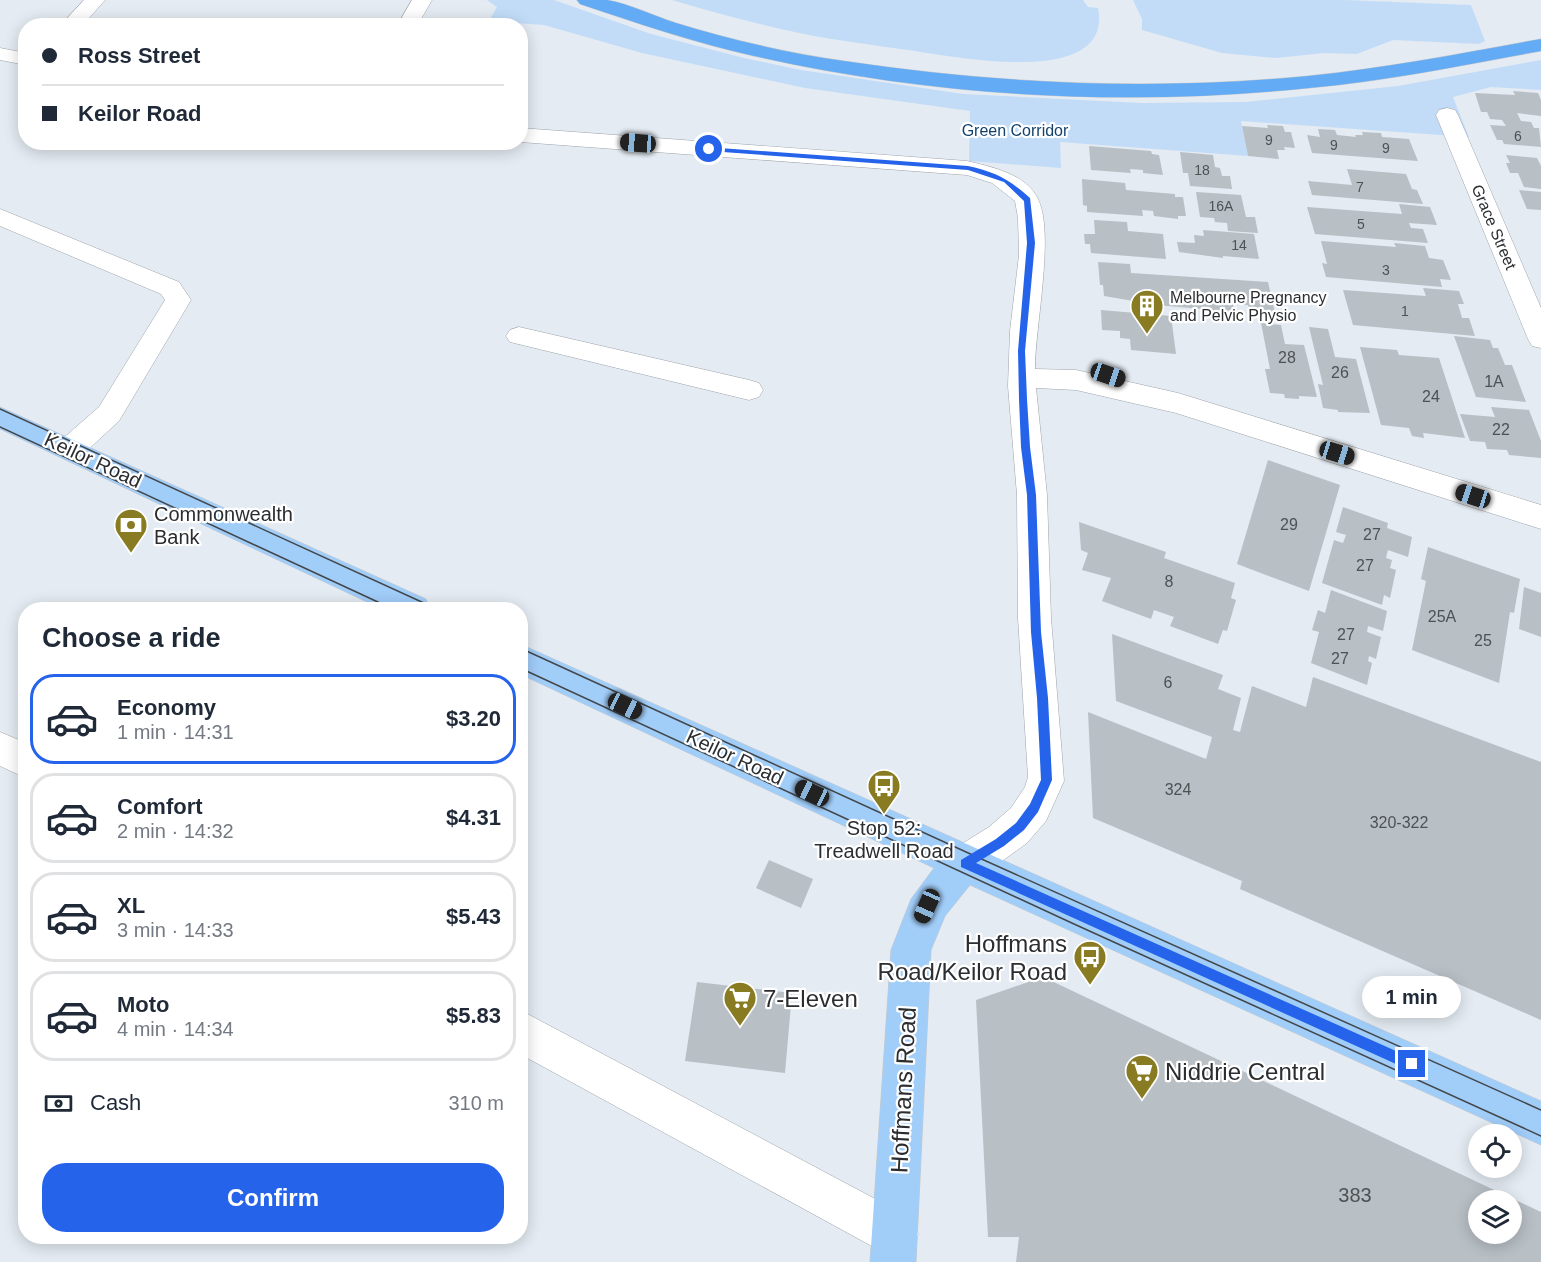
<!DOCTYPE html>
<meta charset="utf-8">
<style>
:root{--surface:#fff;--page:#f2f2f3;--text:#1f2937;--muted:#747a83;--line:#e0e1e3;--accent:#2563eb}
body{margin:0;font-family:Arial,sans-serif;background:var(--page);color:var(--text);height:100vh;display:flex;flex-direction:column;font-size:22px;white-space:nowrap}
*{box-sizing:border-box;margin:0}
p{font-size:20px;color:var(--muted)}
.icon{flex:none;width:33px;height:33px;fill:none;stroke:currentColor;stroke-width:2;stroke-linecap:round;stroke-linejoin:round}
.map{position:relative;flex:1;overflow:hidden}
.drawer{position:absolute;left:18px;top:602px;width:510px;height:642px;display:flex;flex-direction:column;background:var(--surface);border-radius:24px;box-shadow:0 3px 15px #0003}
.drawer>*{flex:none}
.top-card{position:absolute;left:18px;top:18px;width:510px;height:132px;border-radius:24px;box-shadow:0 3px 15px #0003;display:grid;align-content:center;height:132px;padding:0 24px;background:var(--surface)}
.tools{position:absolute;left:1468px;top:1124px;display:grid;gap:12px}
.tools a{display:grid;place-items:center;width:54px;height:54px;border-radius:50%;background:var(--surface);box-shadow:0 3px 15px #0003;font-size:30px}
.end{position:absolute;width:27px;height:27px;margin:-14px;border:8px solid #2563eb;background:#fff;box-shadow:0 0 0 3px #fff}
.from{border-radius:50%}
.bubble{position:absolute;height:42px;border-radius:21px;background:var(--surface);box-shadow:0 3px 15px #0003;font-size:20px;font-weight:700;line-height:42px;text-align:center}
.car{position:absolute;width:18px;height:36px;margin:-18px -9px;border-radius:8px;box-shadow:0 0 4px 2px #0007;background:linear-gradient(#222 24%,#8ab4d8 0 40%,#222 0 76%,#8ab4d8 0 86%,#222 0)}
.top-card b{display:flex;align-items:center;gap:21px;height:57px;font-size:22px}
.top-card b+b{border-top:2px solid var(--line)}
.top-card i{width:15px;height:15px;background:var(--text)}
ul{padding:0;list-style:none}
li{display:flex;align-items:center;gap:18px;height:90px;margin:0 12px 9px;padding:0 12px;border:3px solid var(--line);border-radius:24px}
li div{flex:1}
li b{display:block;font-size:22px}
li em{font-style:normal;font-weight:700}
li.active{border-color:var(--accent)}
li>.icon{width:54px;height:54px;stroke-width:1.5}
h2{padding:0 24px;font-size:27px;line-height:72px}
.pay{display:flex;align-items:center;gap:15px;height:66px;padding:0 24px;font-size:22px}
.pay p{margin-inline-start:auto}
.action{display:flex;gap:12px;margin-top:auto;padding:12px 24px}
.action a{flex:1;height:69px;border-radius:24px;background:var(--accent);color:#fff;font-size:24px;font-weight:700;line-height:69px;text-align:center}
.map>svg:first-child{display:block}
.green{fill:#c2dcf8}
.building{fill:#b8bfc5;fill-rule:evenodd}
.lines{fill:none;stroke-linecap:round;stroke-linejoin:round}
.minor-casing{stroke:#9ea4ab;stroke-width:1}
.major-casing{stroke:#c8c8c9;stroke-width:1}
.highway-casing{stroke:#c8c8c9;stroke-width:1}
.minor{fill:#fff;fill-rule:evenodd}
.major{fill:#a1cdf9;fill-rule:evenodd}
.highway{fill:#63abf5;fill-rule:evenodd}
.tram{stroke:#44474a;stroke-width:1.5}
.route{fill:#2563eb}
.labels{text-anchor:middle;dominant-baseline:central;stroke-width:4.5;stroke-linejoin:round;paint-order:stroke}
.far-number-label{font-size:14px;fill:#4e5255}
.far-park-label{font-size:16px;fill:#13426e;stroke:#fff}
.far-street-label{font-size:16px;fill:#2b2d30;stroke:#fff}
.far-poi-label{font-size:16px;fill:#2b2d30;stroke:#fff;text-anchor:start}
.number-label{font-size:16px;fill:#4e5255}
.street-label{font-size:20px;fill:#2b2d30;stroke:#fff}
.poi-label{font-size:20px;fill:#2b2d30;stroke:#fff;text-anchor:start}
.near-number-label{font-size:20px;fill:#4e5255}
.near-poi-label{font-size:24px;fill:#2b2d30;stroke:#fff;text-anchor:start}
.near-street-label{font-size:24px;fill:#2b2d30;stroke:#fff}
</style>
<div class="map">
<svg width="1541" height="1262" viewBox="0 0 1541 1262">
<rect width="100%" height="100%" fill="#e4ebf2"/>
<g class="green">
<path d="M487 0H554L651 34 744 58 801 70 963 94 1142 103 1245 102 1398 86 1541 60V90L1491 87 1453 97 1469 137 1241 121 1248 156 1060 142 1061 168 969 161 970 111 805 88 642 53 544 25 489 21 497 7Z"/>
<path d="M672 0H1083L1088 7 1098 8C1114 90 950 56 908 50 874 45 839 41 804 34 760 25 716 13 672 0Z"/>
<path d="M1133 0H1344L1471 5 1485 41 1479 44 1393 40 1357 54 1324 53 1276 58 1222 53 1142 30V19Z"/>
</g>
<g class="building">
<path d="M453 19 478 20 475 26H446Z"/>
<path d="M1513 91 1538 93 1541 100V116L1517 113 1521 121 1531 122 1534 128H1539L1541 147 1504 144 1502 140H1497L1490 125 1506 126 1502 120 1490 119 1487 112H1481L1475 93 1515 95Z"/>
<path d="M1267 125 1283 126 1285 132H1291L1295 148 1284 147 1285 150H1277L1279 159 1248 156 1242 126 1268 128Z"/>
<path d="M1318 129 1335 130 1337 135 1356 137 1355 135H1363L1362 132 1381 133 1382 137 1409 139 1418 161 1312 153 1307 135 1320 137Z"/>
<path d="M1089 146 1151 151 1152 154 1159 155 1163 175 1143 173V170L1130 169 1131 173 1091 170Z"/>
<path d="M1180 152 1213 155 1215 167 1220 168 1222 176H1230L1232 189 1190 186 1188 173H1183Z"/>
<path d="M1506 155 1537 158 1541 166V189L1524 187 1518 173H1510L1506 163H1510Z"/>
<path d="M1347 169 1406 174 1412 189 1417 190 1423 204 1312 195 1308 181 1352 185Z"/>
<path d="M1082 179 1125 183 1126 190 1175 194V197H1183L1186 216H1178V219L1154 216 1153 211 1142 210 1143 216 1087 212V206L1083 205Z"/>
<path d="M1519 190 1541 192V210L1527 209Z"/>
<path d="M1196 192 1241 195 1246 217H1255L1258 233 1228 231 1227 223 1215 222 1214 218 1200 217Z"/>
<path d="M1399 204 1430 207 1437 225 1409 223 1411 228 1423 229 1428 243 1315 234 1307 207 1402 214Z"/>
<path d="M1094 220 1127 222 1128 231 1163 234 1166 259 1091 253 1090 244H1085L1084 234H1095Z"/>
<path d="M1203 230 1254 234 1259 259 1223 256V258L1179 252 1177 242 1195 243 1194 235 1204 236Z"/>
<path d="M1321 241 1396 247 1394 243 1425 246 1429 258 1443 260 1451 280 1440 279 1442 287 1326 277 1322 263 1327 264Z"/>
<path d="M1098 262 1130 264 1131 273 1268 282 1276 317 1263 316 1262 312H1256L1255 308H1249L1248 305 1233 304 1235 312 1157 305 1104 296 1103 285H1100Z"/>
<path d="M1423 288 1459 291 1464 304H1458L1462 318H1469L1475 336 1353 325 1343 290 1426 296Z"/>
<path d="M1101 310 1171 316 1176 354 1131 350 1130 339 1120 338V331L1102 330Z"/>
<path d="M1261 323 1281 325 1285 344 1304 345 1317 397 1299 396V399L1285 398 1284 394 1270 393 1265 369H1270Z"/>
<path d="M1309 327 1328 329 1335 357 1356 359 1370 413 1338 412V410L1323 408 1318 384 1323 385Z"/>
<path d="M1454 336 1490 340 1493 348H1498L1505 365H1512L1526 402 1476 397Z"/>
<path d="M1360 347 1397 350 1399 355 1439 358 1465 438 1423 433 1424 438 1412 436 1409 428 1381 425Z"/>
<path d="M1491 407 1529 410 1541 441V458L1509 455 1507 450 1487 449 1485 442 1470 441 1460 414 1495 417Z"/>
<path d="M1268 460 1340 485 1309 591 1237 564Z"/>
<path d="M1343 507 1388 523 1387 528 1412 537 1408 557 1388 550 1386 558 1392 560 1390 568 1396 570 1390 598 1384 595 1382 605 1322 583 1334 540 1343 543 1346 535 1336 532Z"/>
<path d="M1079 522 1166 552 1164 558 1235 583 1231 598 1236 600 1227 631 1223 630 1218 644 1170 626 1174 617 1154 610 1151 619 1102 601 1111 578 1082 570 1088 553 1081 550Z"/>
<path d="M1428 547 1520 579 1514 613 1510 612 1499 683 1412 650 1426 581 1421 579Z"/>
<path d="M1524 587 1541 593V637L1519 629Z"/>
<path d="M1331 590 1387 611 1383 631 1368 626 1367 632 1381 637 1376 659 1369 656 1368 661 1372 663 1367 685 1311 663 1319 632 1312 630 1318 610 1325 613Z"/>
<path d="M1112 634 1223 675 1218 689 1241 698 1233 730 1240 732 1252 686 1306 707 1313 677 1541 762V1020L1240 889 1242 881 1093 818 1088 712 1206 759 1212 737 1116 701Z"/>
<path d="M769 860 813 879 801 908 756 888Z"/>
<path d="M1043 977 1541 1212V1262H1016L1019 1237H988L976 1000ZM1479 1200H1512V1233H1479Z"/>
<path d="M697 982 792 993 785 1073 685 1061Z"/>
</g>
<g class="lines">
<g class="minor-casing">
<g id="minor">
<path d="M84 0H105L82 26H60Z"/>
<path d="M412 0H432L417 26H397Z"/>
<path d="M0 48 26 53V65L0 60Z"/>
<path d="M1447 108 1455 110 1458 115 1541 308V348L1532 346 1528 339 1436 115 1439 110Z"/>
<path d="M520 128 967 161C992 167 1026 174 1038 199 1055 233 1035 327 1035 369L1076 370 1178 393 1541 505V529L1176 413 1076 390 1036 388 1047 495 1051 618 1064 781 1046 821 1027 843 991 869 965 881 952 876 946 863 952 850 989 827 1011 808 1025 787 1028 777 1018 618 1017 495 1008 386 1010 331 1019 255 1018 218 1015 201 992 183 967 175 520 142Z"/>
<path d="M0 209 179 282 191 300 119 421 80 457 70 460 60 457 55 449 60 441 99 407 165 300 161 294 0 226Z"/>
<path d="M519 327 749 380 759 383 763 390 759 397 749 400 510 342 506 336 510 330Z"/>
<path d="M0 732 26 743V778L0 766Z"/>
<path d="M520 1010 911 1218 918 1234 911 1250 895 1257 879 1250 520 1054Z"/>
</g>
</g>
<g class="major-casing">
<g id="major">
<path d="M0 407 426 599 430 609H382L0 429Z"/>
<path d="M520 644 1541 1101V1145L970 885 945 916 931 950 916 1262H870L891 950 911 899 934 868 520 674Z"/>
</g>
</g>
<g class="highway-casing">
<path id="highway" d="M577 0C587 0 597 0 607 0 630 4 654 16 676 23 731 40 788 53 844 61 998 84 1153 91 1308 76 1387 68 1464 53 1541 39V51C1464 65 1387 81 1309 88 1124 107 935 97 754 56 695 43 637 23 580 4Z"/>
</g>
<use href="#minor" class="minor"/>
<use href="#major" class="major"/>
<use href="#highway" class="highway"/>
<g class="tram">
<path d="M0 409 437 609"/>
<path d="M0 427 393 609"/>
<path d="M520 648 977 857 1541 1110"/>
<path d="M520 668 1074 924 1541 1136"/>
</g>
</g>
<path class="route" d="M706 147 968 166C995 172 1009 179 1030 198L1035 243 1025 351 1027 399 1030 447 1036 495 1041 632 1048 698 1052 780 1038 812 1024 830 1004 846 976 863 1416 1060 1418 1064 1416 1069 1412 1071 1407 1069 961 867V860L996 839 1016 823 1030 804 1041 780 1037 698 1031 632 1027 495 1021 447 1019 399 1018 351 1027 243 1024 201 1004 182 968 170 709 151Z"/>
<defs>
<g id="building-pin" transform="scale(1.725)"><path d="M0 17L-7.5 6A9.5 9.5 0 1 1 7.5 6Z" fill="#887b21" stroke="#fff"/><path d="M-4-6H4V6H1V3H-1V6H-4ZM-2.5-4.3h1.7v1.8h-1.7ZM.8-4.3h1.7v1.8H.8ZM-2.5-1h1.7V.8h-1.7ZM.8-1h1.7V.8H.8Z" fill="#fff"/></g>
<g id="bank-pin" transform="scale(1.725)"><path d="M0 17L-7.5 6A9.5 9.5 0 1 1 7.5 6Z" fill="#887b21" stroke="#fff"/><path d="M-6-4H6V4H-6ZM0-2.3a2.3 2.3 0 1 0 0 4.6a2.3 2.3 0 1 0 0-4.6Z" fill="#fff"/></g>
<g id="bus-pin" transform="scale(1.725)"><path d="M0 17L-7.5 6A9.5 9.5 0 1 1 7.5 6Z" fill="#887b21" stroke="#fff"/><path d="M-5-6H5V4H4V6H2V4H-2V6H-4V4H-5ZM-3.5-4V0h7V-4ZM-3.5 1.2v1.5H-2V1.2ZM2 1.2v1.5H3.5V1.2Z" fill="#fff"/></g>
<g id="supermarket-pin" transform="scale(1.725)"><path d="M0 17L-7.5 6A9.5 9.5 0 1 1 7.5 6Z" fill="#887b21" stroke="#fff"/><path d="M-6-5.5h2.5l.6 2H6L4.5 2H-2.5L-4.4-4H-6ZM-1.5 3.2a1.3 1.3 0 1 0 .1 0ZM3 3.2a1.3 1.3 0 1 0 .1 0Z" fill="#fff"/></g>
</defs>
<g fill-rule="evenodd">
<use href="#building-pin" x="1147" y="306"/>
<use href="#bank-pin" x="131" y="525"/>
<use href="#bus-pin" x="884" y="786"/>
<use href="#bus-pin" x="1090" y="957"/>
<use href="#supermarket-pin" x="740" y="998"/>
<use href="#supermarket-pin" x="1142" y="1071"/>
</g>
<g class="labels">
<g class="far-number-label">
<text x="1518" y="136">6</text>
<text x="1269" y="140">9</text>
<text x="1334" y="145">9</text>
<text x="1386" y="148">9</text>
<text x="1202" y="170">18</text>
<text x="1360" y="187">7</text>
<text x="1221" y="206">16A</text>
<text x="1361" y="224">5</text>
<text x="1239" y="245">14</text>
<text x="1386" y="270">3</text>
<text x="1405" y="311">1</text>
</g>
<g class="far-park-label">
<text x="1015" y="130">Green Corridor</text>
</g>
<g class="far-street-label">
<text transform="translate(1494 227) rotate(67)">Grace Street</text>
</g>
<g class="far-poi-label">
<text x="1170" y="297">Melbourne Pregnancy<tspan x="1170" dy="18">and Pelvic Physio</tspan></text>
</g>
<g class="number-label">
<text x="1287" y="357">28</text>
<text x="1340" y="372">26</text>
<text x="1494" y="381">1A</text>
<text x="1431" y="396">24</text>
<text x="1501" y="429">22</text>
<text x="1289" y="524">29</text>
<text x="1372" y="534">27</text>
<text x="1365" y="565">27</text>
<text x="1169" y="581">8</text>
<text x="1442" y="616">25A</text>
<text x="1346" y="634">27</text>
<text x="1483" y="640">25</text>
<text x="1340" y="658">27</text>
<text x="1168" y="682">6</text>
<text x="1178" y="789">324</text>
<text x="1399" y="822">320-322</text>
</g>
<g class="street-label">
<text transform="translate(93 460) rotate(25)">Keilor Road</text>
<text transform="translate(735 757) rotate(25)">Keilor Road</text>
</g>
<g class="poi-label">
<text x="154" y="514">Commonwealth<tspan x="154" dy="23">Bank</tspan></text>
<text x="884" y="828" text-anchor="middle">Stop 52:<tspan x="884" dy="23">Treadwell Road</tspan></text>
</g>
<g class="near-number-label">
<text x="1355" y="1195">383</text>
</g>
<g class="near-poi-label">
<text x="1067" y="943" text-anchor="end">Hoffmans<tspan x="1067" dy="28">Road/Keilor Road</tspan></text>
<text x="763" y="998">7-Eleven</text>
<text x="1165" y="1071">Niddrie Central</text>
</g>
<g class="near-street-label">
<text transform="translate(903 1090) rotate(-87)">Hoffmans Road</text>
</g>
</g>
</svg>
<div class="tools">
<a><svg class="icon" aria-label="locate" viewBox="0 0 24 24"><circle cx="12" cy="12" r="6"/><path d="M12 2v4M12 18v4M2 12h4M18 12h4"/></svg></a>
<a><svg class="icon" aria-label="layers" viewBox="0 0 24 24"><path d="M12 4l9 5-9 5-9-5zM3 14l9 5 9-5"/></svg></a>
</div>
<i class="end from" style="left:709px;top:149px"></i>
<i class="end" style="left:1412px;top:1064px"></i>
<div class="bubble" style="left:1362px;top:976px;width:99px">1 min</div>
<i class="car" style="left:638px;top:143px;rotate:274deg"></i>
<i class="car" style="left:1108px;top:375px;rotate:109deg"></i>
<i class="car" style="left:1337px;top:453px;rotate:107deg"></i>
<i class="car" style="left:1473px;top:496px;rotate:288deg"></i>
<i class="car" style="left:625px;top:706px;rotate:115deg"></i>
<i class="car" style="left:812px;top:793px;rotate:295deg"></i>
<i class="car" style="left:927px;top:906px;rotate:204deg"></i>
<div class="top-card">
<b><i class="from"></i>Ross Street</b>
<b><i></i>Keilor Road</b>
</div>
<section class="drawer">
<h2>Choose a ride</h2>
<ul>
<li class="active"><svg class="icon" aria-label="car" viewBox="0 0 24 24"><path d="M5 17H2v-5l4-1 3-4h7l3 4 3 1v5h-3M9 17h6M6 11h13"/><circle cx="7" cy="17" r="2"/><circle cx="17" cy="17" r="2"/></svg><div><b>Economy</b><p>1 min · 14:31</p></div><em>$3.20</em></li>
<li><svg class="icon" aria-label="car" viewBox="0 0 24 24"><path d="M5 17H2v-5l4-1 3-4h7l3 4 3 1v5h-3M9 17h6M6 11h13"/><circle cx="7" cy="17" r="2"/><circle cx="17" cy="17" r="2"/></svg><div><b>Comfort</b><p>2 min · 14:32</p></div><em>$4.31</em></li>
<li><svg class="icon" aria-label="car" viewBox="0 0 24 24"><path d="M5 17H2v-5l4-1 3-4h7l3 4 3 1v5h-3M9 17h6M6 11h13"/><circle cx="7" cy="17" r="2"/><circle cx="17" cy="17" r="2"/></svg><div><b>XL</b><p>3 min · 14:33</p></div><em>$5.43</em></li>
<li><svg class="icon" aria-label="car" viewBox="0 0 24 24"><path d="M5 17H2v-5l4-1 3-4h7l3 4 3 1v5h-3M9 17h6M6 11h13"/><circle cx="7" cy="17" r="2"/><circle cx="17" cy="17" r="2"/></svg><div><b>Moto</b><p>4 min · 14:34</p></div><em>$5.83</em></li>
</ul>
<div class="pay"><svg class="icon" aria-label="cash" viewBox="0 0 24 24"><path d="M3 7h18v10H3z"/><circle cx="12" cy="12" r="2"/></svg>Cash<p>310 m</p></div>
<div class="action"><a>Confirm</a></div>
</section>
</div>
